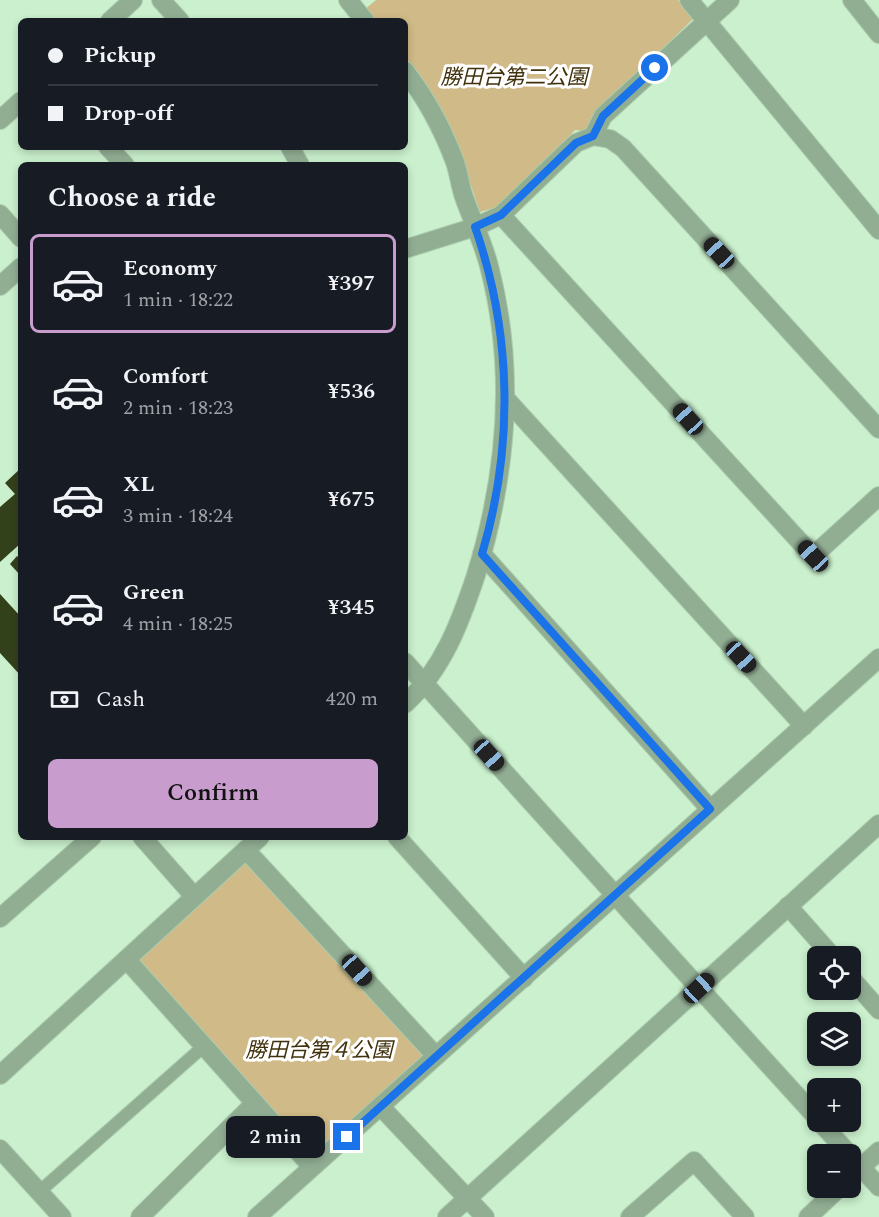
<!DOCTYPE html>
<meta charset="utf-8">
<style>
:root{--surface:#171b24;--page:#242831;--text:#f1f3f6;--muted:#9ea1a6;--line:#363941;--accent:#c89dcd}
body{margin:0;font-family:Spectral,"Noto Sans JP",serif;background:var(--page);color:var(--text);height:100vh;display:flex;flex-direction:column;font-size:22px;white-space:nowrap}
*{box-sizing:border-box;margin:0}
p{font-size:20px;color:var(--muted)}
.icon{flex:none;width:33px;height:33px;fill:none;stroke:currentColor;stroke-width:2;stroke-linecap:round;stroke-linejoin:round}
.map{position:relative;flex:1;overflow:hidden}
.drawer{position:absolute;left:18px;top:162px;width:390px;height:678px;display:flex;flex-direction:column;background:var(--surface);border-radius:9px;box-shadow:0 3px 9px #0003}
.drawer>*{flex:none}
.guide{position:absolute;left:18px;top:18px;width:390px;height:132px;border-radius:9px;box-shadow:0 3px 9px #0003;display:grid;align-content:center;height:132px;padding:0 30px;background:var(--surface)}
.tools{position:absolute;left:807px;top:946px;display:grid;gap:12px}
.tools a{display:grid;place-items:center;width:54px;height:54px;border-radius:9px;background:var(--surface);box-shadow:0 3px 9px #0003;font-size:30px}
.end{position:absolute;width:27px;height:27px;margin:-14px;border:8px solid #1a73e8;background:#fff;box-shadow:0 0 0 3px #fff}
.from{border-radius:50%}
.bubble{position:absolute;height:42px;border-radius:9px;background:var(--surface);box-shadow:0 3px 9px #0003;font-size:20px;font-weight:600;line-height:42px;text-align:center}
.car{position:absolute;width:18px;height:36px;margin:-18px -9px;border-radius:8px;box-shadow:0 0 4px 2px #0007;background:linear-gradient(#222 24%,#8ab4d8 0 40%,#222 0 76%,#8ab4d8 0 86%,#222 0)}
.guide b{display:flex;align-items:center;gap:21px;height:57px;font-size:22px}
.guide b+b{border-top:2px solid var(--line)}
.guide i{width:15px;height:15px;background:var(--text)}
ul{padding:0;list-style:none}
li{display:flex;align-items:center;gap:18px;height:99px;margin:0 12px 9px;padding:0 18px;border:3px solid transparent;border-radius:9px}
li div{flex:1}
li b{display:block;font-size:22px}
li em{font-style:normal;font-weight:600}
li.on{border-color:var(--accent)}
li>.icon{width:54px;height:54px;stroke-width:1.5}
h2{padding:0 30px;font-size:27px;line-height:72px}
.pay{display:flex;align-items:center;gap:15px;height:66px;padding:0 30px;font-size:22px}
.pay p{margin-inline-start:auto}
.cta{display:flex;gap:12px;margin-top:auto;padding:12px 30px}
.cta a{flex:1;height:69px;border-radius:9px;background:var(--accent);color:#111;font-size:24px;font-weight:600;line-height:69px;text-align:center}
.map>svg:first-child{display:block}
.green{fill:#d0ba87}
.building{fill:#33411b}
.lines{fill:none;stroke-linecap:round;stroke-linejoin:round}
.service-casing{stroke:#abcdae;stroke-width:14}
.minor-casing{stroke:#abcdae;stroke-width:20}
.tertiary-casing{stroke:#abcdae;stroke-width:20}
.service{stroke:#91ae93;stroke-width:12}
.minor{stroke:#91ae93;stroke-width:18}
.tertiary{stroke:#91ae93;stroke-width:18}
.route{stroke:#1a73e8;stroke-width:8}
.labels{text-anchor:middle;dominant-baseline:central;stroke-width:6;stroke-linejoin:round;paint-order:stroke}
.park-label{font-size:21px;font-style:italic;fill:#41320d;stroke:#fff}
</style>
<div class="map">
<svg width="879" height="1217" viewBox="0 0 879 1217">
<rect width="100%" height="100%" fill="#caf0cd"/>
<g class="green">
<path d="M376 0H678L694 18 597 113 589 131 575 130 501 206 480 212C460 154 446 104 405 57V21H374L364 10Z"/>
<path d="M246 850 436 1056 312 1167 127 960Z"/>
</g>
<g class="building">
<path d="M21 468V543L0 562V507L15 494 5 483Z"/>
<path d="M17 556 21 560V576L10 564Z"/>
<path d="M0 594 21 617V676L0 653Z"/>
</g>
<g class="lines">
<g class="service-casing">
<path id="service" d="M39 1192 204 1046"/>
</g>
<g class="minor-casing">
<g id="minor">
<path d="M348 0 365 21"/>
<path d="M689 0 879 230"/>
<path d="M852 0 879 34"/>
<path d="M405 71C426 98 443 130 455 162 459 174 460 186 464 197 472 220 483 242 489 266 516 369 507 474 476 575 460 623 443 669 405 704"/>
<path d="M593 136 610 139 623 148 879 429"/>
<path d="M108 147 125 165"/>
<path d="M501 215 813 556 879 496"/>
<path d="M405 249 475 227 501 215 576 143 593 136 603 116 730 0"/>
<path d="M506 399 804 726"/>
<path d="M482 554 710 809"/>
<path d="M142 837 193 895"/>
<path d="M397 837 524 978"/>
<path d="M246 850 436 1056"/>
<path d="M788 906 833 957"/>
<path d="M127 960 312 1167"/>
<path d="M850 977 879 1010"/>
<path d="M699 988 818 1119"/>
<path d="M0 1075C87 996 173 916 260 837"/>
<path d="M381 1107 485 1217"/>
<path d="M820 1122 850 1155"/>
<path d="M850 1155 879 1187"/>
<path d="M850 1177 879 1151"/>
<path d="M140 1217 255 1103"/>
<path d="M257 1217 879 658"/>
<path d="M630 1217 694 1161 745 1217"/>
<path d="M808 1217 839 1188"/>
</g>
</g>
<g class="tertiary-casing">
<g id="tertiary">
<path d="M161 0 180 21"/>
<path d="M110 21 133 0"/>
<path d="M0 120 21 101"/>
<path d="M290 147 300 165"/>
<path d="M0 214 21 238"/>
<path d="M0 286 21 267"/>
<path d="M405 662 699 988"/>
<path d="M0 918 92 837"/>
<path d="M0 1149 62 1217"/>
<path d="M447 1217 879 824"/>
</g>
</g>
<use href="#service" class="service"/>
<use href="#minor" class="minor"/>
<use href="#tertiary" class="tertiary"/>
</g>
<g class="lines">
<path class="route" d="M347 1137 710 809 482 554C514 446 512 333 475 227L501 215 576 143 593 136 603 116 655 68"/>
</g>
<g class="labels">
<g class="park-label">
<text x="514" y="78">勝田台第二公園</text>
<text x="319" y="1051">勝田台第４公園</text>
</g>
</g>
</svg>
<div class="tools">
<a><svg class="icon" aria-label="locate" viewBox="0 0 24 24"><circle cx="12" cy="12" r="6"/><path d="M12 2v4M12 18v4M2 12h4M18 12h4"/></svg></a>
<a><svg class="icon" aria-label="layers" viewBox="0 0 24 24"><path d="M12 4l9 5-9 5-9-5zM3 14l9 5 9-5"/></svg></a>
<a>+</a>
<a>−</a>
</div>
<i class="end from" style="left:655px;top:68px"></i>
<i class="end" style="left:347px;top:1137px"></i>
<div class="bubble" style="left:226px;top:1116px;width:99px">2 min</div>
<i class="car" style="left:719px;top:253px;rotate:317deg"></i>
<i class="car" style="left:688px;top:419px;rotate:318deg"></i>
<i class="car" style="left:813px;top:556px;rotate:317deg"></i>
<i class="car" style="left:741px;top:657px;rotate:137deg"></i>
<i class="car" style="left:489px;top:755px;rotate:138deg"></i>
<i class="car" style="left:357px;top:970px;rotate:138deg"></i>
<i class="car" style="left:699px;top:988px;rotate:47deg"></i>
<div class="guide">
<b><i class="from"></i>Pickup</b>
<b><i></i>Drop-off</b>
</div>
<section class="drawer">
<h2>Choose a ride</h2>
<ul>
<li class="on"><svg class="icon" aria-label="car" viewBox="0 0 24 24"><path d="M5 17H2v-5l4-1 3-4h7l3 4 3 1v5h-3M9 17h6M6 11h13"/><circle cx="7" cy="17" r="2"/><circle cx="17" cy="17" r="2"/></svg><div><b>Economy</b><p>1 min · 18:22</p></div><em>¥397</em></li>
<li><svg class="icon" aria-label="car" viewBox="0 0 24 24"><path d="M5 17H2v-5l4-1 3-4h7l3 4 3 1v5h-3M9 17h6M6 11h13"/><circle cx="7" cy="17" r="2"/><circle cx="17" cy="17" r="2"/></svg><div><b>Comfort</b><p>2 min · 18:23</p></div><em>¥536</em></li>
<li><svg class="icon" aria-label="car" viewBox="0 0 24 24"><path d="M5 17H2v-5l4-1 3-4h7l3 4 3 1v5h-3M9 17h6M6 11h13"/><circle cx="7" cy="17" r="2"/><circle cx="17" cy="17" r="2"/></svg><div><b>XL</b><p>3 min · 18:24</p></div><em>¥675</em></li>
<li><svg class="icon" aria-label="car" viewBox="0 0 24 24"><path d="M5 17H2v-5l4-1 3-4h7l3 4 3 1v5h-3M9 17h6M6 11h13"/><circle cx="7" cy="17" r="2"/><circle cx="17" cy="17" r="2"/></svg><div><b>Green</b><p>4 min · 18:25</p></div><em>¥345</em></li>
</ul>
<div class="pay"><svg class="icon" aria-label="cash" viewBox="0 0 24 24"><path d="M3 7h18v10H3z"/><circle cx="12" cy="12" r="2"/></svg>Cash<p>420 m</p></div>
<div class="cta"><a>Confirm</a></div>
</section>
</div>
